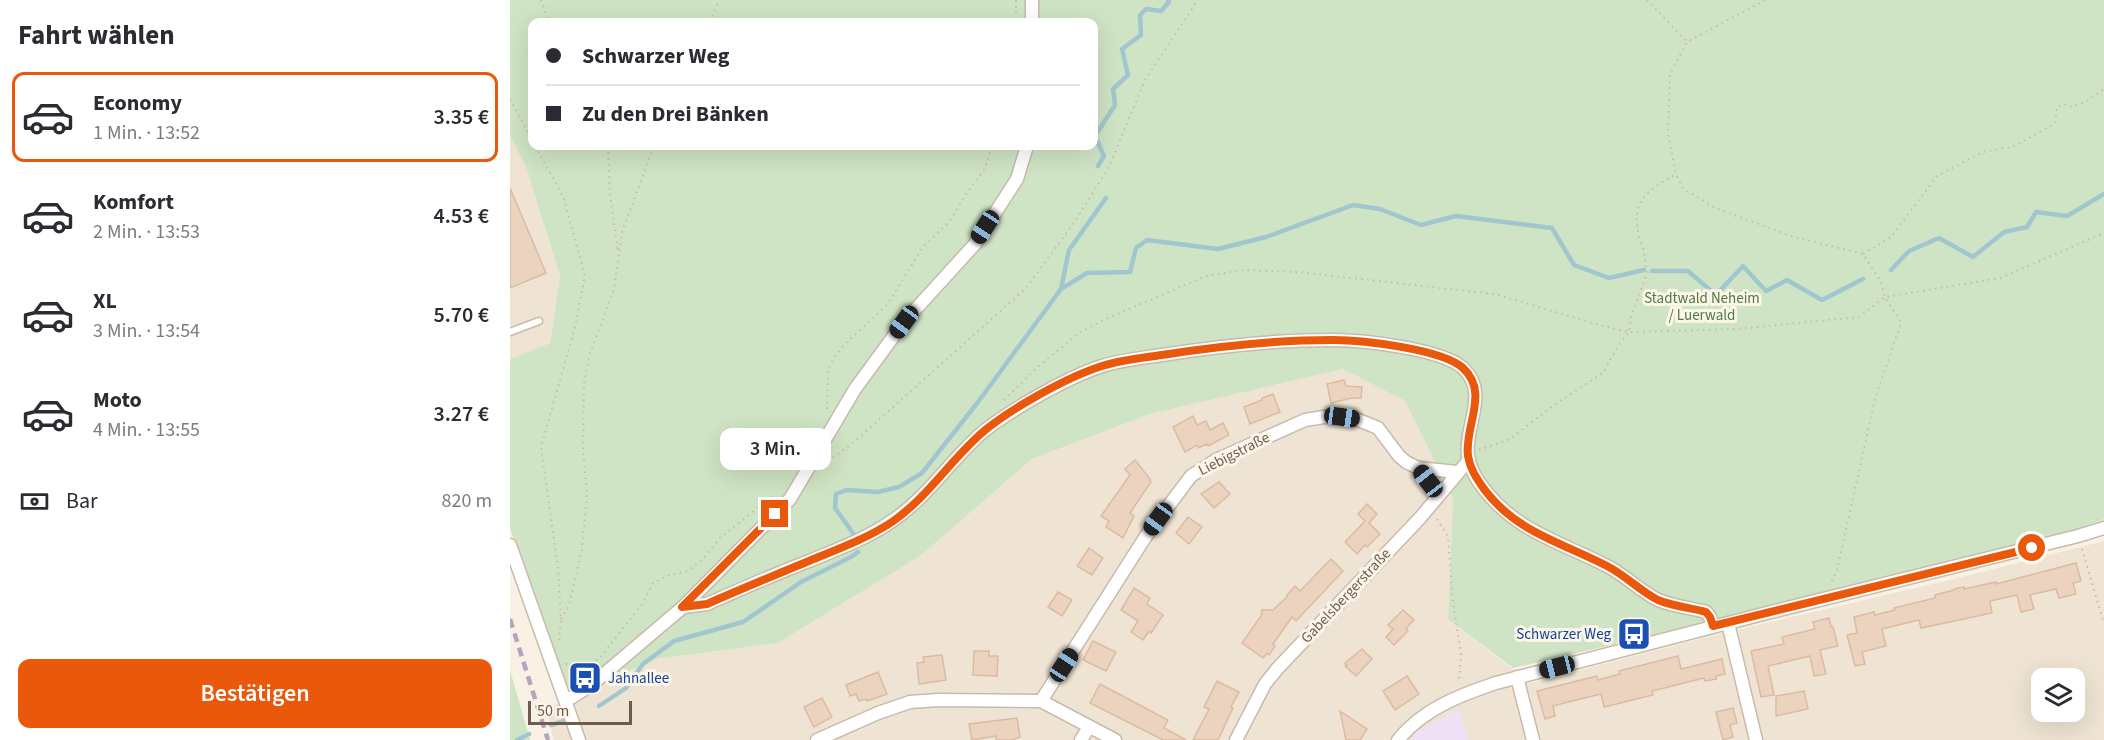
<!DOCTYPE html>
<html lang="de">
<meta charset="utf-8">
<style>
:root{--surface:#fff;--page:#f2f2f3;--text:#2b2b33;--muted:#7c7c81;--line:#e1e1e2;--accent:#ea580c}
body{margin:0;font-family:"Source Sans 3",sans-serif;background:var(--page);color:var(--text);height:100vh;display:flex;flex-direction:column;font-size:22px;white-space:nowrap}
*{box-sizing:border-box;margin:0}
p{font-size:20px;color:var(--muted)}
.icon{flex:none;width:33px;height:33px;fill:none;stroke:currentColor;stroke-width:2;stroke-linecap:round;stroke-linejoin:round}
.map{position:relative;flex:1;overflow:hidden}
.details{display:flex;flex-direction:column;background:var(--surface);width:510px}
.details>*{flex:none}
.top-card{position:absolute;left:18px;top:18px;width:570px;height:132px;border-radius:12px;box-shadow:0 6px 24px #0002;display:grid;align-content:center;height:132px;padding:0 18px;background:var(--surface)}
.controls{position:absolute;left:1521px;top:668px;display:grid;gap:12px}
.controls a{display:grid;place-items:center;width:54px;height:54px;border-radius:12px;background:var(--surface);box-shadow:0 6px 24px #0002;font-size:30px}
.scale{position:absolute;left:18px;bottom:15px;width:104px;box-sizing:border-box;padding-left:6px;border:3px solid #6e5b4d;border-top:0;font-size:16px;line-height:21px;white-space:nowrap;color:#6e5b4d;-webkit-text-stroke:4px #fcf6e9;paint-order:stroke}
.end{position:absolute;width:27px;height:27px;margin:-14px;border:8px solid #ea580c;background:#fff;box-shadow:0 0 0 3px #fff}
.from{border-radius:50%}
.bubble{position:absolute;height:42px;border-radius:12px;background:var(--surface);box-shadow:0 6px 24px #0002;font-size:20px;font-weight:600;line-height:42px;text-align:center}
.car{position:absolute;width:18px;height:36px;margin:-18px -9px;border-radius:8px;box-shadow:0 0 4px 2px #0007;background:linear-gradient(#222 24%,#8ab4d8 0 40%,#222 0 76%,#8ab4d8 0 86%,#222 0)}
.top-card b{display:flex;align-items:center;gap:21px;height:57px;font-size:22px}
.top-card b+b{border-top:2px solid var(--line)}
.top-card i{width:15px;height:15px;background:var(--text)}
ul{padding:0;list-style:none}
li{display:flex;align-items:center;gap:18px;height:90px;margin:0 12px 9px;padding:0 6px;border:3px solid transparent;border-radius:12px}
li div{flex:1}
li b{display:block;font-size:22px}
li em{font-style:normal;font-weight:600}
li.on{border-color:var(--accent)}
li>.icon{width:54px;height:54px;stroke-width:1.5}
h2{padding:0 18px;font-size:27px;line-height:72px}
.pay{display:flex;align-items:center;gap:15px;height:66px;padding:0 18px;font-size:22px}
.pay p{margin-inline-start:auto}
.primary-button{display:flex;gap:12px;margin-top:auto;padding:12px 18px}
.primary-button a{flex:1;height:69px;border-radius:12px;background:var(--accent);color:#fff;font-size:24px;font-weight:600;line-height:69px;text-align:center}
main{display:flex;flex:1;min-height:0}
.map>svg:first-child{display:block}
.residential{fill:#efe4d3;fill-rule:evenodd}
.education{fill:#efe1f5}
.green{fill:#cfe4c4;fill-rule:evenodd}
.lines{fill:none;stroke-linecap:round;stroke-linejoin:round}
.stream{stroke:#a2c6d0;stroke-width:4.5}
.building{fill:#ebd3bf;stroke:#dbbba1;stroke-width:1.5}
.lane-casing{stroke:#c8baac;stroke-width:9}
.street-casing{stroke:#c8baac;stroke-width:15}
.path{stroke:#cfb7a2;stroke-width:2;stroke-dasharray:1.5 4.5;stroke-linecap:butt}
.lane{stroke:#fff;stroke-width:6}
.street{stroke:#fff;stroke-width:12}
.rail{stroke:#b5a4c0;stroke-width:4.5;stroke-dasharray:9 6;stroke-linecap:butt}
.route{stroke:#ea580c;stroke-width:8}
.labels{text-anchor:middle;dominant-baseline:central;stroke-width:6;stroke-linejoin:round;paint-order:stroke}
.park-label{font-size:15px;fill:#547849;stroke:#fcf6e9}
.street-label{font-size:15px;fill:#6e5b4d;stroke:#fcf6e9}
.transit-label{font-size:15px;fill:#164399;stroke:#fcf6e9;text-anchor:end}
</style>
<main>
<section class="details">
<h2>Fahrt wählen</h2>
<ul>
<li class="on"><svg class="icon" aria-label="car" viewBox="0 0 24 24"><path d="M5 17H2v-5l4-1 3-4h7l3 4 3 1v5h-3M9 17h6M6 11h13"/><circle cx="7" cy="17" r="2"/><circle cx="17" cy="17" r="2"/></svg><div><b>Economy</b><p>1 Min. · 13:52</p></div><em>3.35 €</em></li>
<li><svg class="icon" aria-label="car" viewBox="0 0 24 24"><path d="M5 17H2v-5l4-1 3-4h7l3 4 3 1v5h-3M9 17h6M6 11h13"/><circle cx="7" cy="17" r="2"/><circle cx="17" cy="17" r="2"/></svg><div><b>Komfort</b><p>2 Min. · 13:53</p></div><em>4.53 €</em></li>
<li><svg class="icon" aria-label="car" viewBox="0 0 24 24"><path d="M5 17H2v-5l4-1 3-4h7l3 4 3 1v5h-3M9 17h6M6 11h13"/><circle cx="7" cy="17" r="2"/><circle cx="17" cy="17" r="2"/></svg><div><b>XL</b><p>3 Min. · 13:54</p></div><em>5.70 €</em></li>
<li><svg class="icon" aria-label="car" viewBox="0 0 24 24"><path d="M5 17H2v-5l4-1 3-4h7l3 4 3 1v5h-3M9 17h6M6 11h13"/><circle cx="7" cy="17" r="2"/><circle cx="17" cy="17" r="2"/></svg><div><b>Moto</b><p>4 Min. · 13:55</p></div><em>3.27 €</em></li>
</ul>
<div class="pay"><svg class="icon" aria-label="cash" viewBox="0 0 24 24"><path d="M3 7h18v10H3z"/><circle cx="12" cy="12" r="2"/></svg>Bar<p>820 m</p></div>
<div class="primary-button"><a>Bestätigen</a></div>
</section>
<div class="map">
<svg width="1594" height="740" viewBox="0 0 1594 740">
<rect width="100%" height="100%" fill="#f9f2e4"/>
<g class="residential">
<path d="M0 136 16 167 50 276 40 343 0 359Z"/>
<path d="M833 369 895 401 943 499 938 619 1021 683 1201 636 1440 580 1594 541V740H44L36 709 147 659 268 643 410 556 522 459 640 414ZM1532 678H1564V711H1532Z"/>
</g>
<path class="education" d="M950 709 958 740H901L906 732Z"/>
<g class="green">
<path d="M0 0H1594V519L1566 530 1311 596 1003 668 938 619 943 499 895 401 833 369 640 414 522 459 410 556 268 643 147 659 63 695 50 679 37 634 0 528V359L40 343 50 276 16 167 0 136ZM22 22H584V146H22Z"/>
<path d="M0 670 20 740H0Z"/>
</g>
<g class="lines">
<g class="stream">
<path d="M588 166 594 156 585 136 605 105 603 89 618 75 612 49 631 35 630 15 636 9 651 11 659 2 658 0"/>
<path d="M1381 270 1399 251 1429 238 1463 257 1494 232 1517 227 1526 212 1557 216 1594 194"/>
<path d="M1142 271H1178L1206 295 1233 266 1256 291 1277 280 1312 300 1353 279"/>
<path d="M551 289 559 250 596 198"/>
<path d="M345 536 325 508 326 494 337 490 368 492 389 487 412 473 468 402 551 289 577 273 620 272 626 248 637 240 708 249 756 237 843 205 870 209 911 225 946 216 1042 228 1064 265 1099 278 1134 270"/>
<path d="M89 706 116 688 133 664 164 641 233 622 291 582 341 557 348 552"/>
<path d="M41 725 54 721"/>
<path d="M7 740 19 734"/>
</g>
</g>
<g class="building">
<path d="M0 188 36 273 0 288Z"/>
<path d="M834 380 836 386 852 387 851 398H842L821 403 817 384Z"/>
<path d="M763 394 770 412 740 424 734 407 752 400V398Z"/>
<path d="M683 416 687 425 696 421 700 430 713 423 719 435 698 446 697 444 688 448 687 445 675 452 663 427Z"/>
<path d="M625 460 640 479 641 482 620 513 624 516 613 538 596 527 599 521 591 516 620 475 615 469Z"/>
<path d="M709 482 720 494 704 508 691 494Z"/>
<path d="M857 504 867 514 859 523 870 534 857 547 855 545 847 554 835 542 855 521 848 514Z"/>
<path d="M678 517 692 527 679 544 666 533Z"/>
<path d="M579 548 593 558 582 575 567 566Z"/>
<path d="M821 559 833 571 786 621 782 617 763 644 765 646 759 655 757 653 753 658 732 643 751 616 752 610H763L777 597V595L785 586 790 591Z"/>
<path d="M1566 563 1571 581 1563 583 1566 594 1549 598 1546 589 1520 595 1524 609 1511 612 1507 595 1480 601 1482 613 1411 628 1409 620 1372 629 1376 646 1352 652 1355 664 1345 666 1337 635 1347 633 1344 617 1364 612 1365 615 1385 610 1384 608 1425 598V595L1444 590V589L1454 587V589L1486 582V584Z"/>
<path d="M624 588 640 598 637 604 653 615 641 633 639 631 633 640 621 632 628 621 611 610Z"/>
<path d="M548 592 562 600 552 616 538 607Z"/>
<path d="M893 610 904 620 896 628 898 631 884 645 876 637 883 629 878 625Z"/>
<path d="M1319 618 1321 627H1323L1328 646 1310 650 1316 674 1304 676 1300 656 1258 666 1264 695 1251 697 1241 651 1274 644 1272 637 1305 629 1303 622Z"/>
<path d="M583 641 606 652 596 671 573 660Z"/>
<path d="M852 649 862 659 846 676 835 666 837 665 835 663Z"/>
<path d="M464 651H479V656H488L487 676 463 675Z"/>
<path d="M432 655 436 680 409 684 407 663 414 662 413 657Z"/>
<path d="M1168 656 1171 669 1212 659 1215 674 1206 676V679L1195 681 1194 678 1142 691 1143 695 1094 707 1091 694 1062 701 1043 706 1045 716 1035 719 1027 691 1087 676 1088 680 1110 674 1109 671Z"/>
<path d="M368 672 377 694 357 701 356 699 349 701 346 694 340 696 336 685Z"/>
<path d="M897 676 909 694 885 710 873 691Z"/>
<path d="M707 681 729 692 721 707 723 708 708 740H683L699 709 694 707Z"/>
<path d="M590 684 658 720 654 728 676 740H653L580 703Z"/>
<path d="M1294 691 1298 709 1266 716V696Z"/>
<path d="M312 698 322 717 304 727 294 707Z"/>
<path d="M1223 708 1227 723 1220 725 1223 737 1213 740 1206 712Z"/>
<path d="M830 711 857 729 850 740H836Z"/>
<path d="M507 718 510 737 502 740H486V736L462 740 459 724Z"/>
</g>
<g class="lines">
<g class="lane-casing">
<path id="lane" d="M0 332 29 321"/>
</g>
<g class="street-casing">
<g id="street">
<path d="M522 0V22"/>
<path d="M908 468 947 472"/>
<path d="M0 545 69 740"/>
<path d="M173 607 197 604C231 589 265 574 299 561 328 549 356 539 382 521 418 497 441 459 474 431 502 409 558 377 592 366 611 360 632 358 652 355 709 346 765 340 823 340 852 340 932 349 953 368 980 393 954 426 958 456 960 469 966 479 974 489 1007 532 1051 542 1097 566 1115 575 1130 591 1148 600 1162 606 1181 608 1196 612L1200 617 1203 626"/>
<path d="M1218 623 1246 740"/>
<path d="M1007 677 1023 740"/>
<path d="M56 701 80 686 173 607 280 499 345 389 394 322 465 244 507 179 517 146"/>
<path d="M531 701 636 536 681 476 706 460 795 420 820 416 846 419 868 428 889 456 896 462 908 468 929 495"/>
<path d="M307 740 368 713 400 702 428 700 531 701 605 740"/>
<path d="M571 740 579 727"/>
<path d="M726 740 755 684 767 669 910 518 959 460"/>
<path d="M888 740C913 709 950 695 986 683L1253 614 1568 536 1594 528"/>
</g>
</g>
<g class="path">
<path d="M31 0 37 19 40 22"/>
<path d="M506 0V22"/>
<path d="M1137 0 1177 42"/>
<path d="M1255 0 1177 42 1160 74 1158 133 1166 174 1173 188 1205 208 1284 237 1353 254 1370 280 1375 297 1391 323 1365 399 1327 570 1321 583"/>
<path d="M200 22 209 0"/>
<path d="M0 99 22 140"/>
<path d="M25 146 53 196 75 276 64 331 31 447 48 568 51 619 49 641"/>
<path d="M98 146 100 193 108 252"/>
<path d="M1353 254 1381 237 1427 176 1473 152 1505 146 1545 123 1547 107 1554 104 1562 107 1577 101 1594 89"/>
<path d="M494 400 530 365 569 333 598 318 696 276 734 270 788 272 985 294 1096 327 1119 332 1227 329 1349 317 1375 297 1490 278 1594 233"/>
<path d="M317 409 318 369 324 358 335 344 377 305 413 247 439 222 458 191 474 170 480 153 481 146"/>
<path d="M969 450 1000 439 1044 405 1093 373 1108 346 1119 332 1122 313 1138 271C1134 262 1135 257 1133 248 1132 245 1131 243 1130 240 1119 201 1137 191 1166 174"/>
<path d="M318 461 343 443 516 288 566 220 599 167 635 80 688 0"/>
<path d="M927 519 938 537 943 604 951 653 949 683"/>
<path d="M1572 549 1594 624"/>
<path d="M51 619 59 606 72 549 77 494 73 450 74 384 79 356 104 289 112 232 144 146"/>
<path d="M56 664 77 663 89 659 133 603 143 583 160 575 178 571 194 558 210 538 264 495"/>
</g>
<use href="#lane" class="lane"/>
<use href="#street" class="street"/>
<path class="rail" d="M0 619 38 740"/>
</g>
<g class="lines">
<path class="route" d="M265 514 172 607 197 604C231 589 265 575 299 561 328 549 356 539 382 522 418 497 441 459 474 431 502 408 557 377 592 366 611 360 632 358 652 355 709 346 765 340 823 340 852 340 932 349 953 368 980 393 954 426 958 456 960 469 967 479 974 489 1007 533 1051 542 1097 566 1115 575 1130 591 1148 600 1162 606 1181 608 1196 612L1200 617 1203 626 1522 548"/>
</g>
<defs>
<g id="bus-square" transform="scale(1.725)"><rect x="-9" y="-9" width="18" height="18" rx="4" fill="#1a4fb4" stroke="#fcf6e9"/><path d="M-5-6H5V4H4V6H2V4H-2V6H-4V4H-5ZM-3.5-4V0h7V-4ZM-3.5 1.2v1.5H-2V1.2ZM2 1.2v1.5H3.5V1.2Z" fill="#fff"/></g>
</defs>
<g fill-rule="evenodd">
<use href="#bus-square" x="1124" y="634"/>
<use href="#bus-square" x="75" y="678"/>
</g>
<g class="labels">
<g class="park-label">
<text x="1192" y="298">Stadtwald Neheim<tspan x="1192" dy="17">/ Luerwald</tspan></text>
</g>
<g class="street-label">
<text transform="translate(724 454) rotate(-27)">Liebigstraße</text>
<text transform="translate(836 596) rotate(-47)">Gabelsbergerstraße</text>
</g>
<g class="transit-label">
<text x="1101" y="634">Schwarzer Weg</text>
<text x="98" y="678" text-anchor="start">Jahnallee</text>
</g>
</g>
</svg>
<div class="controls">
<a><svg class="icon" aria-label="layers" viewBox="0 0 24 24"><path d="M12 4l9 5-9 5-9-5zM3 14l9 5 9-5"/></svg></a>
</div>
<div class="scale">50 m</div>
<i class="end from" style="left:1522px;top:548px"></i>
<i class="end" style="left:265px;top:514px"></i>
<div class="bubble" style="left:210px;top:428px;width:111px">3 Min.</div>
<i class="car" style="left:475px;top:227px;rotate:213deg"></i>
<i class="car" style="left:394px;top:322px;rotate:216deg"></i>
<i class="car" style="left:832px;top:417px;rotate:98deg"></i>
<i class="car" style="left:918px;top:481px;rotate:322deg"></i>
<i class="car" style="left:648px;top:519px;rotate:216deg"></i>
<i class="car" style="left:554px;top:665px;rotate:33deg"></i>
<i class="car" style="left:1047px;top:667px;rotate:256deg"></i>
<div class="top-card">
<b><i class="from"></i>Schwarzer Weg</b>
<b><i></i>Zu den Drei Bänken</b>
</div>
</div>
</main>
